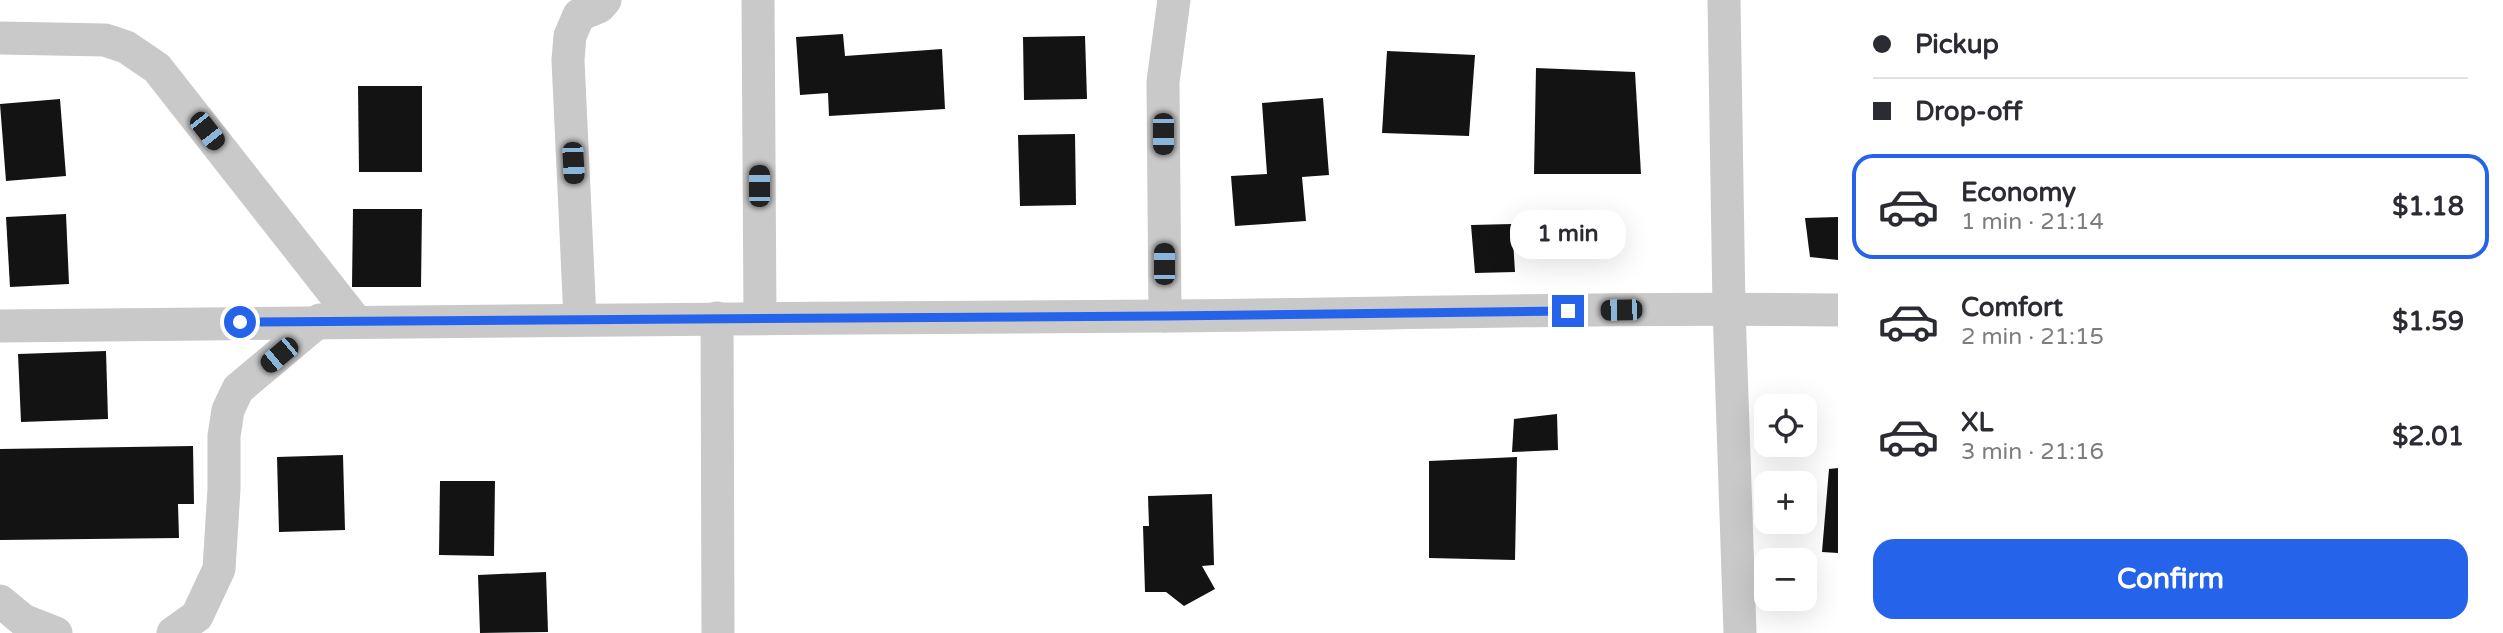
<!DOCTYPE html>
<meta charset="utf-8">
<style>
:root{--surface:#fff;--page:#f2f2f3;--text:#2b2b33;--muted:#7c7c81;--line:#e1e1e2;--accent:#2563eb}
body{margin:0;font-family:"Varela Round",sans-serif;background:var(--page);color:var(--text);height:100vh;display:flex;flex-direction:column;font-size:26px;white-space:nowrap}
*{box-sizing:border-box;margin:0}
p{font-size:23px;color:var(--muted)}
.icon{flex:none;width:38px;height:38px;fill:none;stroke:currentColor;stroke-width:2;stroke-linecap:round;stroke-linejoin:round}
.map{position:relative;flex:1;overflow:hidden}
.panel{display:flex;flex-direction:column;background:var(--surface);width:665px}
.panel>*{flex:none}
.guide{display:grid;align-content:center;height:154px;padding:0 35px;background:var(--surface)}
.tools{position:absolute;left:1754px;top:394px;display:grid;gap:14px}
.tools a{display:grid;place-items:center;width:63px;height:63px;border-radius:14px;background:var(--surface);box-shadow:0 7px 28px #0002;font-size:35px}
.end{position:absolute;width:32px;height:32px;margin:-16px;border:9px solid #2563eb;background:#fff;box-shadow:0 0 0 4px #fff}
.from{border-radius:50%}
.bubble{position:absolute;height:49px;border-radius:21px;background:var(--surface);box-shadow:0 7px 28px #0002;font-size:23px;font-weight:700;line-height:49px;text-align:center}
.car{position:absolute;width:21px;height:42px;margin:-21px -10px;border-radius:9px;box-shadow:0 0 5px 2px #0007;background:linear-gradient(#222 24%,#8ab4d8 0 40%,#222 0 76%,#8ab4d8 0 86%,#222 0)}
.guide b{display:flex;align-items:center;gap:24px;height:66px;font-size:26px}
.guide b+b{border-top:2px solid var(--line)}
.guide i{width:18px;height:18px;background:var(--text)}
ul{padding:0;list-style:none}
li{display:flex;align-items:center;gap:21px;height:105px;margin:0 14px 10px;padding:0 21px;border:4px solid transparent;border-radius:21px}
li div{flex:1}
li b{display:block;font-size:26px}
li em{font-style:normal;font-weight:700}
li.on{border-color:var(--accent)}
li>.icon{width:63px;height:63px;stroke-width:1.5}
.cta{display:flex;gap:14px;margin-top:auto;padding:14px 35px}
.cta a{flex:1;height:80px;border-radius:21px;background:var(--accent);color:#fff;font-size:28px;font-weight:700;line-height:80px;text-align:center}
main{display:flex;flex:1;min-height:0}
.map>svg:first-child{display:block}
.building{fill:#131313}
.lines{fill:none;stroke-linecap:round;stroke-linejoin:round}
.minor{stroke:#c9c9c9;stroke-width:33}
.route{stroke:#2563eb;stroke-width:9}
</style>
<main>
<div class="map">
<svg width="1838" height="633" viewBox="0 0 1838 633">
<rect width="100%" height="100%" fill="#fff"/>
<g class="building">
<path d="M843 34 845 56 942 49 945 109 829 116 828 93 800 95 796 37Z"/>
<path d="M1085 36 1087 99 1024 100 1023 37Z"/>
<path d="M1387 51 1475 55 1469 136 1382 133Z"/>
<path d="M1536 68 1635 72 1641 174H1534Z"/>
<path d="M358 86H422V172H359Z"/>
<path d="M1323 98 1329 175 1302 177 1306 221 1235 226 1231 176 1267 174 1262 103Z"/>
<path d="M60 99 66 176 6 181 0 104Z"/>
<path d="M1075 134 1076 205 1020 206 1018 135Z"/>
<path d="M353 209H422L421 287H352Z"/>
<path d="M66 214 69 284 10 287 6 217Z"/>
<path d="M1838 217V260L1810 257 1805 218Z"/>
<path d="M1512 224 1515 272 1475 273 1471 225Z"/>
<path d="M106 351 108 419 21 422 18 354Z"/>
<path d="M1557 414 1558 450 1512 452 1514 419Z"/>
<path d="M193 446 194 504H178L179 538 0 540V449Z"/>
<path d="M343 455 345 530 279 532 277 457Z"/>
<path d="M1517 457 1515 560 1429 558V461Z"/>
<path d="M1838 468V553L1822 552 1829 469Z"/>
<path d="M440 481H495L494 556 439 555Z"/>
<path d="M1212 494 1214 565 1202 566 1215 589 1184 606 1166 592H1145L1143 526H1149L1148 496Z"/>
<path d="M546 572 548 632 480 633 478 575Z"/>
</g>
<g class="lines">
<g class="minor">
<path d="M758 0 760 318"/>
<path d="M1724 0 1729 308 1740 633"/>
<path d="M0 38 105 40 126 47 157 68 355 320"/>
<path d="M1165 316 1163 82 1174 0"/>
<path d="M717 318 718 633"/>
<path d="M580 319 568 60 570 36 579 15 599 7 605 0"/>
<path d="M0 326C388 319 776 319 1164 316 1389 314 1613 307 1838 310"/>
<path d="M0 601 23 620 56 633"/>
<path d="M173 633 197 616 219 569 224 489V436L228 410 238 389 320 320"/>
</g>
</g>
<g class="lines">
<path class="route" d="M240 322 1165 316 1568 311"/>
</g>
</svg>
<div class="tools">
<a><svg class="icon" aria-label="locate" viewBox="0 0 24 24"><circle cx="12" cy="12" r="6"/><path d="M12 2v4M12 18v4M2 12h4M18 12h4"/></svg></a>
<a>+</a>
<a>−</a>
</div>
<i class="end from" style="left:240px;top:322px"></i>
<i class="end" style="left:1568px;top:311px"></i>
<div class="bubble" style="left:1510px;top:210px;width:116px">1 min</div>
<i class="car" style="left:207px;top:131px;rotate:142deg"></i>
<i class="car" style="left:1163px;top:134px;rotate:180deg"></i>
<i class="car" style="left:573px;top:163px;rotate:177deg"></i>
<i class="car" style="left:759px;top:186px;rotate:0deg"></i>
<i class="car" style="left:1164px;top:264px;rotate:0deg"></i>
<i class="car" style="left:1621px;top:310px;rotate:269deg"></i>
<i class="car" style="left:279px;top:355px;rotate:230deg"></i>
</div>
<section class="panel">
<div class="guide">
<b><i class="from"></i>Pickup</b>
<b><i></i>Drop-off</b>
</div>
<ul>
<li class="on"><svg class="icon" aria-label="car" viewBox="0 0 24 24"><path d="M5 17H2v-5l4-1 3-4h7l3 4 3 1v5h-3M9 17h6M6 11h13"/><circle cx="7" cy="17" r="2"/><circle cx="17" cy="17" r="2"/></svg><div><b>Economy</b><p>1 min · 21:14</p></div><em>$1.18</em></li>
<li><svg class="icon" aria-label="car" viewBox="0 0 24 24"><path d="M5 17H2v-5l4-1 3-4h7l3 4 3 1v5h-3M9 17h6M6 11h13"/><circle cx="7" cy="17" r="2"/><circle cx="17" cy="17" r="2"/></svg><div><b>Comfort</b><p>2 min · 21:15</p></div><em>$1.59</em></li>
<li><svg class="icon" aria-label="car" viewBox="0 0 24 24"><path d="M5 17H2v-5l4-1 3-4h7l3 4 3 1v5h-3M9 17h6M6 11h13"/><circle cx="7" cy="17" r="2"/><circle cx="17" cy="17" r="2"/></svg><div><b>XL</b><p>3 min · 21:16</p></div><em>$2.01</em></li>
</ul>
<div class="cta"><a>Confirm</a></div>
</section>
</main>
